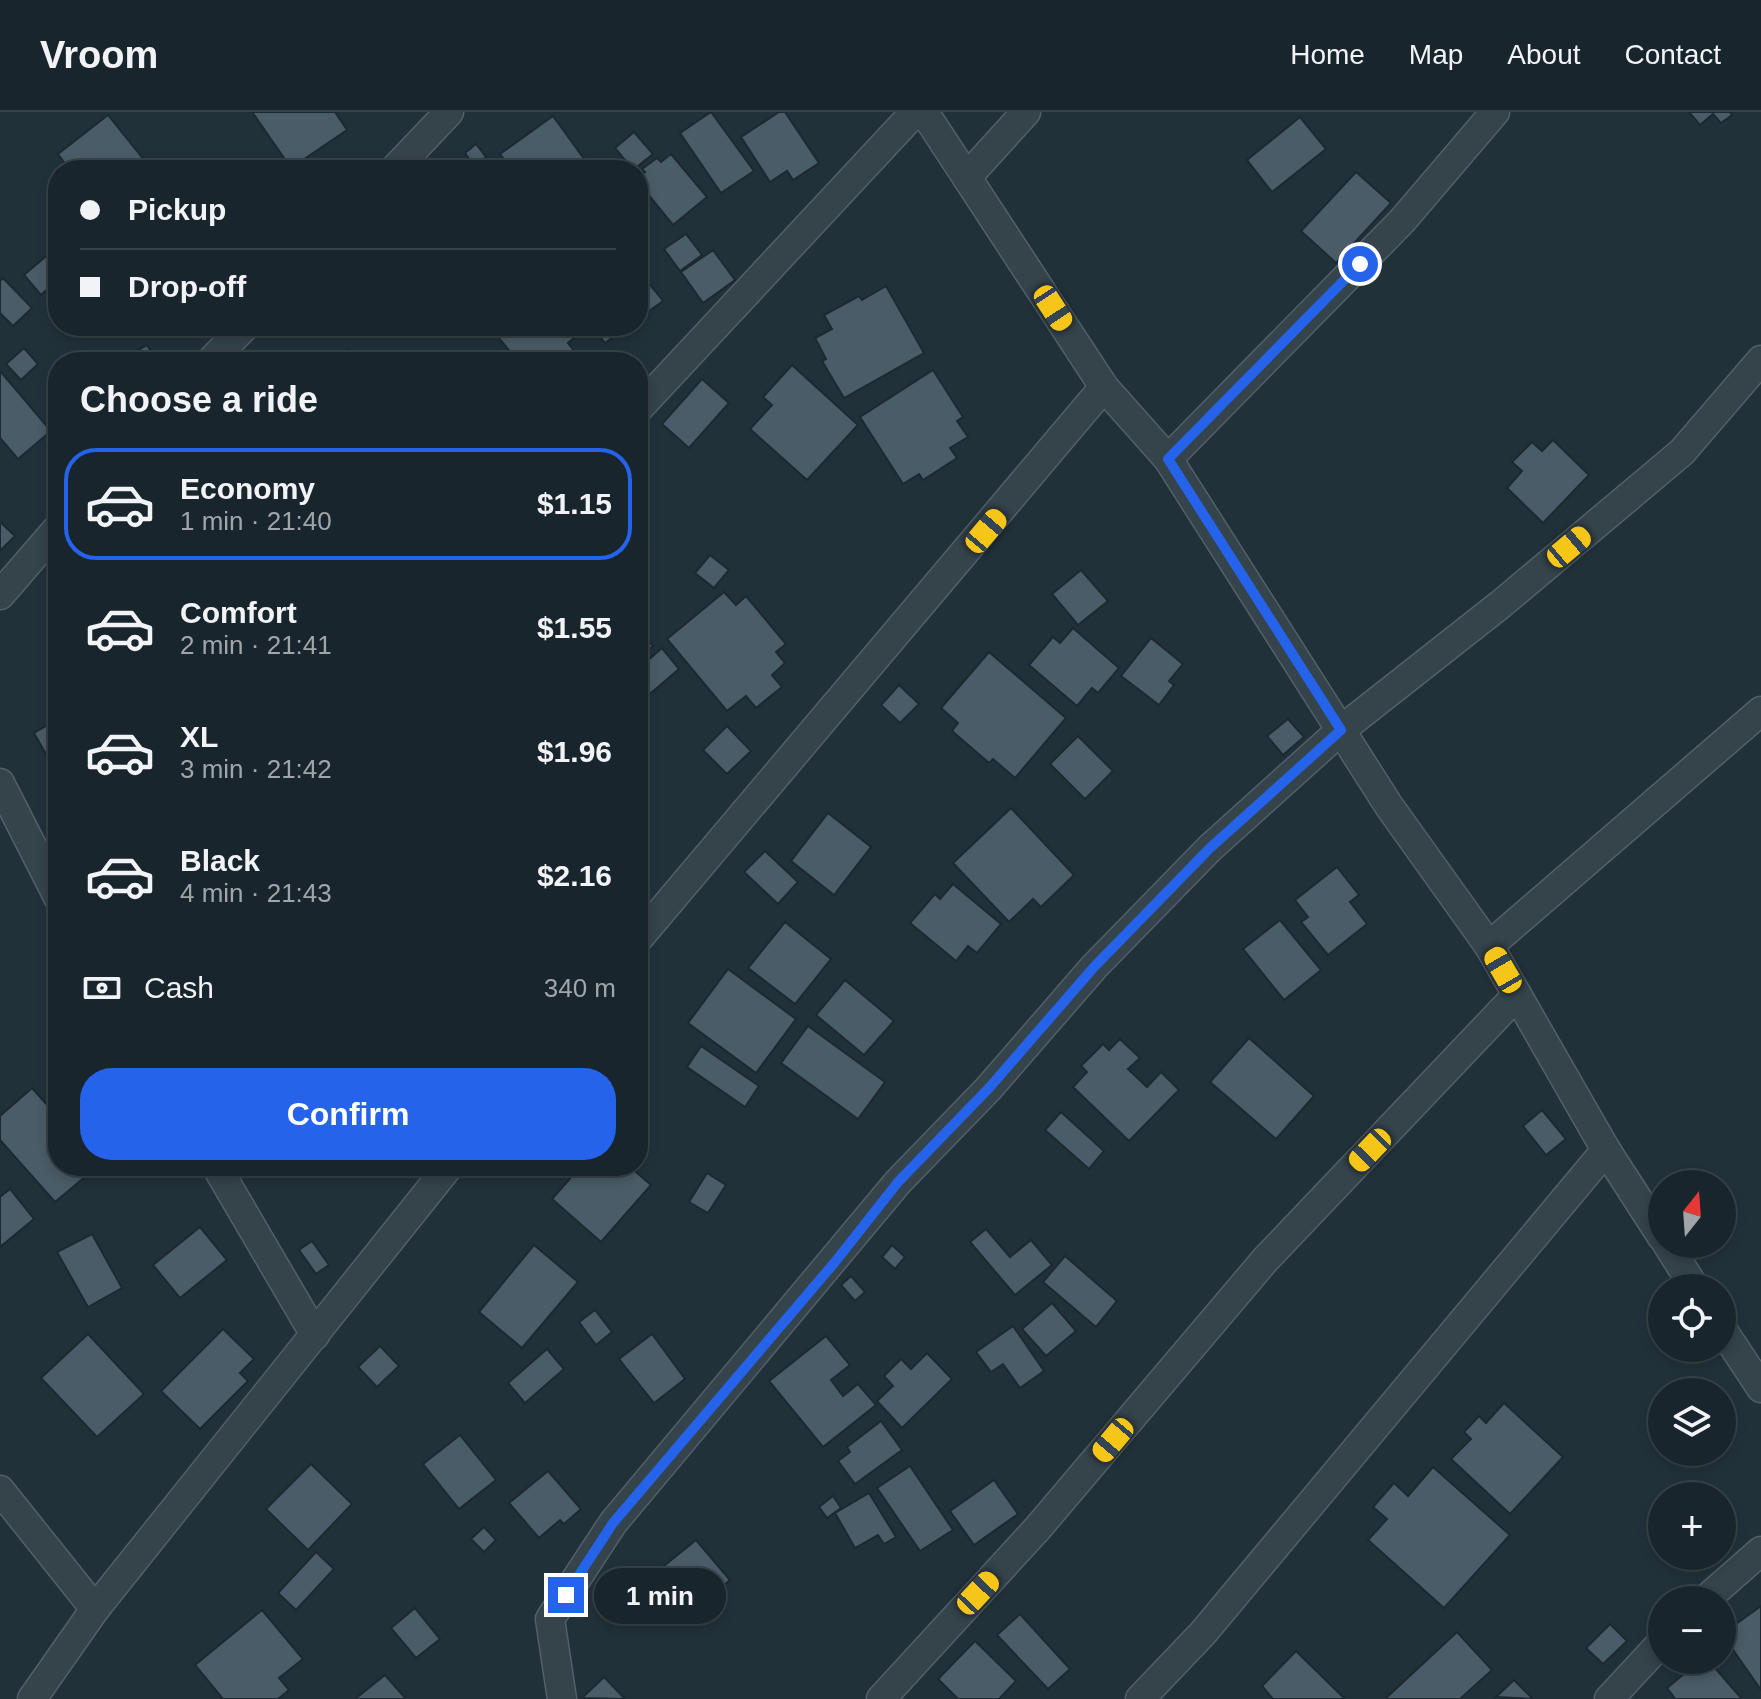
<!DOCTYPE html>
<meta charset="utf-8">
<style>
:root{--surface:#19252c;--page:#263138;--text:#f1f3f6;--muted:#9fa5a9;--line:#374248;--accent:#2563eb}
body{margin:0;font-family:Helvetica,sans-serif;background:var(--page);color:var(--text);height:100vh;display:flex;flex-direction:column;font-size:30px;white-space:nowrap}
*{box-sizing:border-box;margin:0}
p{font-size:26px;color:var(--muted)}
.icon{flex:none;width:44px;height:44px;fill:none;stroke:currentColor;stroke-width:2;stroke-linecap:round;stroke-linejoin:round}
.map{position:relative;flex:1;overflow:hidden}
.side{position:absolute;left:48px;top:240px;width:600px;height:824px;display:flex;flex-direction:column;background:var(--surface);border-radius:32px;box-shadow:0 4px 12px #0003,0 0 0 2px var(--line)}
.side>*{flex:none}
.guide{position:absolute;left:48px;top:48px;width:600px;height:176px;border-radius:32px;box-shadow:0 4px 12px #0003,0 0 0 2px var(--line);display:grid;align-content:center;height:176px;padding:0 32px;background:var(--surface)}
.needle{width:52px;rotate:17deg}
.controls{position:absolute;left:1648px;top:1058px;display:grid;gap:16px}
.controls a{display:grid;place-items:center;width:88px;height:88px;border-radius:50%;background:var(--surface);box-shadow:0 4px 12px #0003,0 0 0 2px var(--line);font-size:40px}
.end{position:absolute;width:36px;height:36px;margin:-18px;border:10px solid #2563eb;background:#fff;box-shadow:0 0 0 4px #fff}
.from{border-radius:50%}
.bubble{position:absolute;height:56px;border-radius:28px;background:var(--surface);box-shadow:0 4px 12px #0003,0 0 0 2px var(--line);font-size:26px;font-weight:700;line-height:56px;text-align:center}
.car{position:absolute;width:24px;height:48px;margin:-24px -12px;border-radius:10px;box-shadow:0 0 6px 2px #0007;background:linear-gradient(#f5c518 24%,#345 0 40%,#f5c518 0 76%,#345 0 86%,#f5c518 0)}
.guide b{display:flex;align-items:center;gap:28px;height:76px;font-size:30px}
.guide b+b{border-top:2px solid var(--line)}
.guide i{width:20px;height:20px;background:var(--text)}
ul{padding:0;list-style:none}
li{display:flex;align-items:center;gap:24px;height:112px;margin:0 16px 12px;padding:0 16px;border:4px solid transparent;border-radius:32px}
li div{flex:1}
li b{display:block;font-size:30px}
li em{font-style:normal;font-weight:700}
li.current{border-color:var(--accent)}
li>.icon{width:72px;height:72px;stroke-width:1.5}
h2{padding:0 32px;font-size:36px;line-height:96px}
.pay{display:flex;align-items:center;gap:20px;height:88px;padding:0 32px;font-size:30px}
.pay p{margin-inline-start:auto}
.primary-button{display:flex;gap:16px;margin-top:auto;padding:16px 32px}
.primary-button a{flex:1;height:92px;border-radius:32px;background:var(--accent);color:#fff;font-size:32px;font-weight:700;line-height:92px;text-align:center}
header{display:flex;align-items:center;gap:48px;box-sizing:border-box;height:112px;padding:0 40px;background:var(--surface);border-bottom:2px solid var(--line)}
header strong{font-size:38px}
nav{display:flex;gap:44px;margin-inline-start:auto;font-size:28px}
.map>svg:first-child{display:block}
.building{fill:#4a5c67;stroke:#1c2931;stroke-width:2}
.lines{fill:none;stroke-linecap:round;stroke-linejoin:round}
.minor-casing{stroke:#536068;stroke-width:31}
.minor{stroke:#35434b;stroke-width:28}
.route{stroke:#2563eb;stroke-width:10}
</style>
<header>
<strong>Vroom</strong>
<nav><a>Home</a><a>Map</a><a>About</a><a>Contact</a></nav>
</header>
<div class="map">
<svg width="1761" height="1587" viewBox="0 0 1761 1587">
<rect width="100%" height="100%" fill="#21313a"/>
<g class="building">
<path d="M252 0H335L347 18 291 56Z"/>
<path d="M711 0 754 59 721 81 680 21Z"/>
<path d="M779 0H785L819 51 793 68 787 59 770 70 741 25Z"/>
<path d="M1689 0H1730L1732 3 1721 11 1713 2 1700 13Z"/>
<path d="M108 3 152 58H70L58 42Z"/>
<path d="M553 4 592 58H512L500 42Z"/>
<path d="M1300 5 1326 37 1272 80 1247 48Z"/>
<path d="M634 20 653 42 633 58 615 36Z"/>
<path d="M476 32 486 45 474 54 465 41Z"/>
<path d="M671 42 707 85 673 113 638 70 645 60 642 57 657 46 661 50Z"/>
<path d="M1356 60 1391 91 1336 151 1301 119Z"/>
<path d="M686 122 702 143 680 159 664 137Z"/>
<path d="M58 134V168L41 183 24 163Z"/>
<path d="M713 138 735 168 703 191 681 160Z"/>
<path d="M3 166 32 196 13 214 0 201V169Z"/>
<path d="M638 168 642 173 647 169 663 189 638 207Z"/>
<path d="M886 174 924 241 844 286 822 249 826 247 815 226 832 217 824 203 859 184 862 188Z"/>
<path d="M497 214H572L579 222 568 231 574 239 563 248 565 250H519L492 218Z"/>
<path d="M592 214H628L605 231Z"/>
<path d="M147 233 158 250H119Z"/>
<path d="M24 236 38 252 21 268 6 252Z"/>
<path d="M349 238 356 249 364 244 368 250H331Z"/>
<path d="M792 253 858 313 807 368 750 317 772 293 763 285Z"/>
<path d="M933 258 963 305 957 309 968 325 950 336 957 346 923 368 919 362 903 372 860 305Z"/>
<path d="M0 259 51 319 18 347 0 326Z"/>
<path d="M702 267 729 291 689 336 662 312Z"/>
<path d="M1553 328 1589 363 1543 411 1507 376 1522 359 1512 350 1532 330 1542 339Z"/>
<path d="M0 410 15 424 0 439Z"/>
<path d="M710 443 729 458 714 476 695 461Z"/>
<path d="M1081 458 1108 489 1078 513 1052 482Z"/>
<path d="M724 480 736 493 746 484 786 532 776 540 785 551 772 563 782 575 756 596 746 584 727 599 667 527Z"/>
<path d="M1073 516 1119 556 1098 581 1092 576 1077 594 1029 553 1053 525 1060 531Z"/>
<path d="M638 517 653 534 638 548Z"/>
<path d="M1151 526 1183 552 1169 569 1174 573 1159 593 1121 564Z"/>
<path d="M662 536 679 557 638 592V557Z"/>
<path d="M989 540 1066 606 1015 666 993 647 989 651 952 619 958 611 941 596Z"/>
<path d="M899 573 919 592 900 611 881 593Z"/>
<path d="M58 607V647L51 651 34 621Z"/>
<path d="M1288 607 1304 625 1283 643 1267 624Z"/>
<path d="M727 614 751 639 727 662 703 638Z"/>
<path d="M1078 624 1113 659 1085 687 1050 652Z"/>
<path d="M1011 696 1074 763 1041 795 1033 787 1009 810 953 751Z"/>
<path d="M828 701 871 735 834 783 791 749Z"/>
<path d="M765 739 798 770 778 792 744 760Z"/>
<path d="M1337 755 1359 783 1350 790 1367 812 1328 843 1301 810 1308 805 1295 788Z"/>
<path d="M953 772 1001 812 977 841 968 834 956 849 910 811 935 782 940 787Z"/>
<path d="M1280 808 1321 858 1284 888 1243 837Z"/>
<path d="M785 810 831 847 795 892 748 856Z"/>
<path d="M728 857 796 907 756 961 688 911Z"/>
<path d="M845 868 894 909 864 943 816 903Z"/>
<path d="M808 914 885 970 858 1007 781 951Z"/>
<path d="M1249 926 1314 984 1276 1027 1210 970Z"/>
<path d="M1120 927 1140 946 1128 957 1147 975 1161 960 1179 978 1129 1029 1073 975 1087 960 1081 954 1103 932 1109 938Z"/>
<path d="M701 934 759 974 745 995 687 955Z"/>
<path d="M32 976 58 1005V1054H98L55 1090 0 1028V1004Z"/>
<path d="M1542 998 1566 1027 1546 1043 1523 1014Z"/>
<path d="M1061 1000 1104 1039 1089 1057 1045 1018Z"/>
<path d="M581 1054H629L651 1073 601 1130 552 1087Z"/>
<path d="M707 1061 726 1073 708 1101 689 1090Z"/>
<path d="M10 1077 34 1107 0 1135V1085Z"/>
<path d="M200 1115 227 1148 180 1186 153 1153Z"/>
<path d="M986 1117 1010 1145 1031 1128 1052 1153 1015 1183 970 1130Z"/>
<path d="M92 1122 122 1176 88 1195 57 1140Z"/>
<path d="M312 1129 329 1153 316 1162 299 1138Z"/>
<path d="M534 1133 578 1170 522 1236 479 1200Z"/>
<path d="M892 1133 905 1145 895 1157 882 1145Z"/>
<path d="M1065 1144 1117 1189 1096 1215 1043 1170Z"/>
<path d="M851 1164 865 1180 855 1189 841 1173Z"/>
<path d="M1052 1191 1076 1219 1046 1244 1022 1217Z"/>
<path d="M595 1198 612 1220 596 1233 579 1210Z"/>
<path d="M1013 1214 1044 1259 1020 1276 1003 1252 991 1260 976 1240Z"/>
<path d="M223 1217 254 1247 240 1261 248 1269 200 1317 161 1279Z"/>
<path d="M88 1222 144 1282 97 1325 41 1266Z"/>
<path d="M652 1222 685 1267 654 1291 619 1247Z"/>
<path d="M826 1224 850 1253 831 1268 843 1284 858 1272 876 1293 823 1335 769 1269Z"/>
<path d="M380 1234 399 1254 377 1275 358 1255Z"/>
<path d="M547 1237 564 1257 525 1291 508 1271Z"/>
<path d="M927 1241 952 1267 902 1316 877 1289 893 1274 884 1264 901 1247 911 1257Z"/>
<path d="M1504 1291 1563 1345 1510 1402 1451 1347 1471 1327 1464 1320 1479 1304 1486 1311Z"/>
<path d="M881 1309 902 1338 855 1372 838 1349 850 1340 847 1335Z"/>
<path d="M460 1323 496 1368 459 1397 423 1352Z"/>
<path d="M311 1352 352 1392 308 1438 266 1397Z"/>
<path d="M910 1354 953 1418 920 1439 877 1376Z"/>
<path d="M1433 1355 1510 1423 1444 1496 1368 1428 1387 1407 1373 1395 1394 1371 1408 1384Z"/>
<path d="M548 1359 581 1397 564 1412 560 1408 539 1426 509 1391Z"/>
<path d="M994 1368 1018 1402 974 1433 950 1399Z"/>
<path d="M869 1381 896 1425 884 1432 878 1423 855 1436 835 1401Z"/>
<path d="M833 1384 841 1396 827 1406 819 1395Z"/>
<path d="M484 1415 496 1428 484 1440 471 1427Z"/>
<path d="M696 1428 730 1468 688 1503 654 1462Z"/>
<path d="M316 1440 334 1457 296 1498 278 1481Z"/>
<path d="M1761 1494V1578L1722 1522Z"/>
<path d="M415 1496 440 1527 416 1546 391 1516Z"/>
<path d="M262 1498 303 1547 279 1566 289 1578 278 1587H223L195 1553Z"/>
<path d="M1020 1502 1070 1557 1048 1577 997 1523Z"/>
<path d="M1610 1512 1627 1529 1603 1552 1586 1536Z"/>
<path d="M1457 1520 1492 1558 1460 1587H1385Z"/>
<path d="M975 1529 1016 1569 999 1587H958L938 1567Z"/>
<path d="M1296 1539 1345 1587H1273L1262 1574Z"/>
<path d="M1708 1548 1742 1587H1671L1674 1585 1667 1576 1691 1556 1695 1560Z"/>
<path d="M385 1563 406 1587H355Z"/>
<path d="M604 1565 625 1587 582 1586Z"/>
<path d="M1514 1568 1533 1587 1496 1585Z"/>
</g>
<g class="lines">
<g class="minor-casing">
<g id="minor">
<path d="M924 0 1104 275 1168 347 1389 694 1489 834 1606 1038 1662 1125"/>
<path d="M394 58 449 0"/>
<path d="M967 65 1026 0"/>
<path d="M210 250 245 214"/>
<path d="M638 297 915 0"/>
<path d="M1168 347 1402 109 1495 0"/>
<path d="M0 483 58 416"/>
<path d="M0 671 58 785"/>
<path d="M638 827 1104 275"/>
<path d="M1489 834 1761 599"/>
<path d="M216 1054 315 1223"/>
<path d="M1667 1132 1695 1176"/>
<path d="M1722 1217 1761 1276"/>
<path d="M0 1378 95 1497"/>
<path d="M1705 1488 1761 1439"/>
<path d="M32 1587 95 1497 449 1054"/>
<path d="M562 1587 550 1507 613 1411 898 1070 989 976 1094 855 1210 736 1341 618 1501 492 1682 340 1761 248"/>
<path d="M881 1587 1037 1417 1265 1148 1517 883"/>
<path d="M1140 1587 1203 1521 1606 1038"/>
<path d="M1609 1587 1662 1530"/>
</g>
</g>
<use href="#minor" class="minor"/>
</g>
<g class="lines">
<path class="route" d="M566 1483 613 1411 835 1150 898 1070 989 976 1094 855 1210 736 1341 618 1168 347 1360 152"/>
</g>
</svg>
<div class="controls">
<a><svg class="needle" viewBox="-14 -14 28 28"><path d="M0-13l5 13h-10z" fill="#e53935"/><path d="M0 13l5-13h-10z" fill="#9fa5a9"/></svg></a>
<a><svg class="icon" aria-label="locate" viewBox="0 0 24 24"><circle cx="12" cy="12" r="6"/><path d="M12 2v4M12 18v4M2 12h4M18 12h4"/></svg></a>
<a><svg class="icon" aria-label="layers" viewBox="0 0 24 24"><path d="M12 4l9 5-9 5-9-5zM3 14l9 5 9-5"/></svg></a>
<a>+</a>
<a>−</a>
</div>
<i class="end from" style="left:1360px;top:152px"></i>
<i class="end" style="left:566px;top:1483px"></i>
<div class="bubble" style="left:594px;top:1456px;width:132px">1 min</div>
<i class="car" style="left:1053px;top:196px;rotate:147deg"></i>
<i class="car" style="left:986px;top:419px;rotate:40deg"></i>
<i class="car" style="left:1569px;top:435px;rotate:50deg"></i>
<i class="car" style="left:1503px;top:858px;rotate:330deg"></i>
<i class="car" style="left:1370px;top:1038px;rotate:224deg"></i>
<i class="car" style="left:1113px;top:1328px;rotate:220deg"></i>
<i class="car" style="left:978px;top:1481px;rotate:43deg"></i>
<div class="guide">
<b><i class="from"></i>Pickup</b>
<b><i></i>Drop-off</b>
</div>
<section class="side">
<h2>Choose a ride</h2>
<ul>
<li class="current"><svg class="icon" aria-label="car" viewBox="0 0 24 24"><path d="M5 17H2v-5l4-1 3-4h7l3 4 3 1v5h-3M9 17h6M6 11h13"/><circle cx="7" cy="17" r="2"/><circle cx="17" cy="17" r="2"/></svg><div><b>Economy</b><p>1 min · 21:40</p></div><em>$1.15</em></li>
<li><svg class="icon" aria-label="car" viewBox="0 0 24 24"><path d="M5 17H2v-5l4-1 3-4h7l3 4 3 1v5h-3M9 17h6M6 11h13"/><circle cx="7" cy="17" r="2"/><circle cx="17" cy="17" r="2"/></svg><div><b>Comfort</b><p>2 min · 21:41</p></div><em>$1.55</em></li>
<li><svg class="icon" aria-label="car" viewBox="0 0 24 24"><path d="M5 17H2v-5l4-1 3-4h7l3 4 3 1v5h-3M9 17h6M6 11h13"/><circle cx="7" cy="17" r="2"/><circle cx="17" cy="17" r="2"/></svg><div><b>XL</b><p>3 min · 21:42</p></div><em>$1.96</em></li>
<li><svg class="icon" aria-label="car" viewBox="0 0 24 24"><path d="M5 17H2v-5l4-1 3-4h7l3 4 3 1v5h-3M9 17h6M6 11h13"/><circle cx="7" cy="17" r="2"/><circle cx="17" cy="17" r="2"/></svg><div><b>Black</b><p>4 min · 21:43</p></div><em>$2.16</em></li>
</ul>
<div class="pay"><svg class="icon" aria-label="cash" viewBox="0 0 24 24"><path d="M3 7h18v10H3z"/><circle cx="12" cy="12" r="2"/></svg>Cash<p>340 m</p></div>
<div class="primary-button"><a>Confirm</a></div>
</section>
</div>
